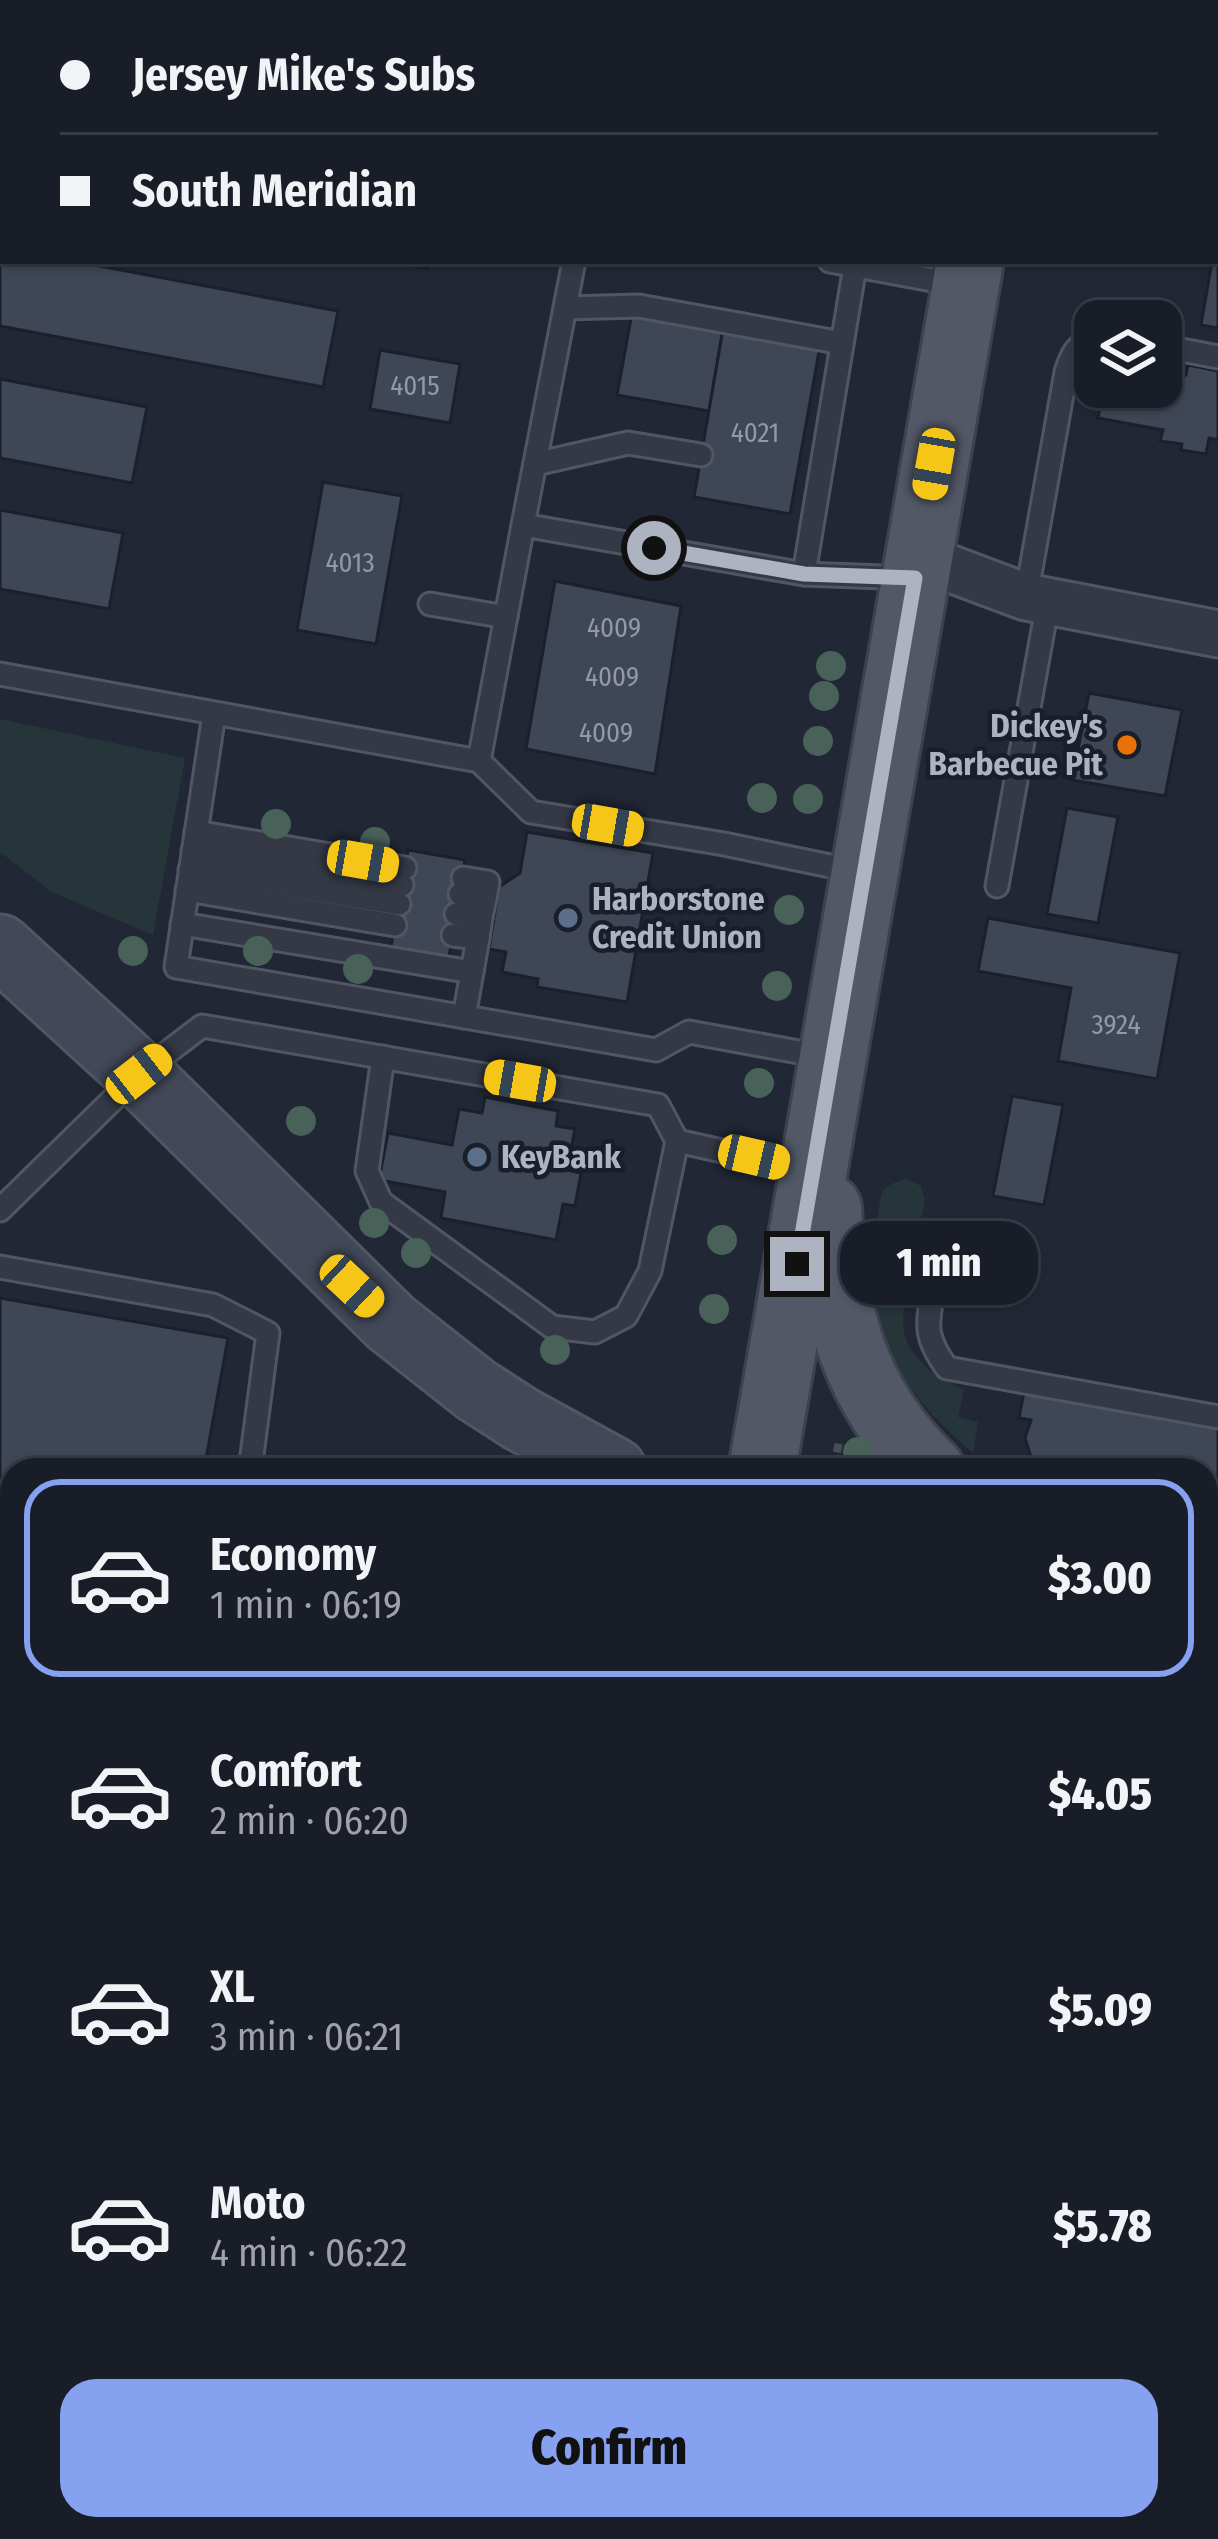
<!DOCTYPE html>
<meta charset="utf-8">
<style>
:root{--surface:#191d28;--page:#222630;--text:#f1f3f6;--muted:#9fa2a8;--line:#373b45;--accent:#86a1f0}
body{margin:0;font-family:"Fira Sans Condensed",sans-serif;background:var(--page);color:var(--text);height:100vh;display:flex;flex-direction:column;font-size:45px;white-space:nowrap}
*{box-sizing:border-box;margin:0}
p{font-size:39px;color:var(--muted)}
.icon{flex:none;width:66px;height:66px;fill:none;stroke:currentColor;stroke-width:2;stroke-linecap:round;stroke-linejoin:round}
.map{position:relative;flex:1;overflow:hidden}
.panel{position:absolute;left:0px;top:1458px;width:1218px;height:1083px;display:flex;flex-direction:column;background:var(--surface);border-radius:36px 36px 0 0;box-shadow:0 3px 9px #0004,0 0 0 3px var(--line)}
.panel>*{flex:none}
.guide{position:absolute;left:0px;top:0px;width:1218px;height:264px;box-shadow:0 3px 9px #0004,0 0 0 3px var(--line);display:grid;align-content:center;height:264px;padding:0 60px;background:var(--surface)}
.controls{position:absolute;left:1074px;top:300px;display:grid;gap:24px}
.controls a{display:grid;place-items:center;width:108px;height:108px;border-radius:24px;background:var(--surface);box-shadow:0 3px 9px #0004,0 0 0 3px var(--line);font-size:60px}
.end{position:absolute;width:54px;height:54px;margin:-27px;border:15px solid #aeb3c2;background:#111;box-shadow:0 0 0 6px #111}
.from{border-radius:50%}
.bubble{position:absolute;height:84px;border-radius:36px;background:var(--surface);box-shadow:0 3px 9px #0004,0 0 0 3px var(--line);font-size:39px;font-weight:800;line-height:84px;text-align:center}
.car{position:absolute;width:36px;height:72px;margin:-36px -18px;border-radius:15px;box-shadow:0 0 9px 3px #0007;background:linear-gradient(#f5c518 24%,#345 0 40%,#f5c518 0 76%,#345 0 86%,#f5c518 0)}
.guide b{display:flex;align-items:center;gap:42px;height:114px;font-size:45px}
.guide b+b{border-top:3px solid var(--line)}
.guide i{width:30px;height:30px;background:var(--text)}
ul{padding:21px 0 0;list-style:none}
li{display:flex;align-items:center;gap:36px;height:198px;margin:0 24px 18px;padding:0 36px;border:6px solid transparent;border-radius:36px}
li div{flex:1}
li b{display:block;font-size:45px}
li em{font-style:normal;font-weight:800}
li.active{border-color:var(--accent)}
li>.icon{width:108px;height:108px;stroke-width:1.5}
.primary-button{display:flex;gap:24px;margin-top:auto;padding:24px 60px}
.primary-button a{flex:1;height:138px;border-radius:36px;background:var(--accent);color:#111;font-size:48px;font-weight:800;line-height:138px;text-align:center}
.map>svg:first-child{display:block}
.green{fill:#263539}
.building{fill:#3f4656;stroke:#1b202c;stroke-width:3}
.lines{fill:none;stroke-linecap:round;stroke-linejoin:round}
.service-casing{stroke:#515663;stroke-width:27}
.minor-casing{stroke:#515663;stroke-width:51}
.secondary-casing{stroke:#515663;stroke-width:69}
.primary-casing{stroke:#3d424f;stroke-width:72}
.path{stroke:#425055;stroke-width:8;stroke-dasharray:9 9;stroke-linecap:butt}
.service{stroke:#343945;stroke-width:21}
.minor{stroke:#343945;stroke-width:45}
.secondary{stroke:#424858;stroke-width:63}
.primary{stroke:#525866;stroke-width:66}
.tree{fill:#486159}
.route{stroke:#aeb3c2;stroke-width:15}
.food-dot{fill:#e8710a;stroke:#1a1e2a;stroke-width:4.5}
.service-dot{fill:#5c6f8a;stroke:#1a1e2a;stroke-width:4.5}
.labels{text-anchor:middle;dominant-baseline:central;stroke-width:9;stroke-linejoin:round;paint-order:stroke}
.number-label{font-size:27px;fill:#9298a7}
.poi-label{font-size:33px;font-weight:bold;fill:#aeb3c2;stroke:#1a1e2a;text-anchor:start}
</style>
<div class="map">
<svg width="1218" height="2539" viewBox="0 0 1218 2539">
<rect width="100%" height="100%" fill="#212735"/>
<g class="green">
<path d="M0 0H344V3H3V110H0Z"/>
<path d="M0 719 185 758 153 935 52 892 0 852Z"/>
<path d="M906 1179 921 1186 925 1201C918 1234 894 1311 907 1342 917 1366 943 1379 964 1390L958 1417 978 1422 973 1453C949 1432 926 1411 908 1384 877 1339 868 1274 877 1221 879 1213 879 1200 882 1193 886 1184 897 1182 906 1179Z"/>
</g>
<g class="building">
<path d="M480 0H551L555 1 554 3H479Z"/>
<path d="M0 109H3V189L0 188Z"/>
<path d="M1218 228V328L1201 325 1212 261H1215Z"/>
<path d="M0 247 3 248V261H73L338 311 323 387 0 326Z"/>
<path d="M385 261H430L428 269Z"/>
<path d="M632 313 723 329 709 411 617 395Z"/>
<path d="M723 329 820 346 790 514 694 497Z"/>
<path d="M380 350 460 364 450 423 370 409Z"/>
<path d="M1188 365 1218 371V440L1209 438 1206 454 1181 450 1182 444 1160 441 1163 430 1098 418 1104 387H1161V370L1186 375Z"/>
<path d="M0 379 147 407 132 483 0 458Z"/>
<path d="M323 482 402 496 376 644 297 630Z"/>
<path d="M0 510 123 533 109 609 0 589Z"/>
<path d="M555 581 681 606 655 774 526 749Z"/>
<path d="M1089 693 1182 710 1165 796 1072 780Z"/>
<path d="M1067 808 1118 817 1098 923 1047 914Z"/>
<path d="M527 832 653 853 627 1002 537 987 538 979 502 972 506 952 489 949 499 887 520 873Z"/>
<path d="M408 850 465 860 448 963 390 953Z"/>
<path d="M988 918 1180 953 1157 1079 1058 1061 1071 988 978 971Z"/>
<path d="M1012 1096 1063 1105 1044 1205 993 1196Z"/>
<path d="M485 1097 558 1111 556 1126 575 1129 567 1170 581 1173 575 1206 563 1204 556 1240 441 1218 445 1192 379 1180 388 1133 452 1145 459 1109 482 1113Z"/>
<path d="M0 1298 228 1338 204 1470H12V1675L0 1673Z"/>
<path d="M1024 1392 1218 1426V1495L1206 1493V1470H1073L1033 1463 1025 1438 1031 1420 1019 1418Z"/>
<path d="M1206 1796 1218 1797V1847L1206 1845Z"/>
<path d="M1206 1845 1218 1847V1905L1206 1903Z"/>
<path d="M1206 1903 1218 1905V2026L1206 2024Z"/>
<path d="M1206 2024 1218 2026V2134L1206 2119Z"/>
<path d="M1206 2119 1218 2134V2138L1206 2147Z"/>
<path d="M0 2381 12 2383V2493L0 2491Z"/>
<path d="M218 2529H363L361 2539H216Z"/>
<path d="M771 2529H900L898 2539H769Z"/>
</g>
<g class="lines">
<g class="service-casing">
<g id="service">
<path d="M619 3V0"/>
<path d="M1215 111H1218"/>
<path d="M830 261 959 285"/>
<path d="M565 308 639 306 842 343"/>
<path d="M1161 346 1218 357"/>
<path d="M535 464 628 443 701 455"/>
<path d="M523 525 574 261"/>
<path d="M804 574 855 266"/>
<path d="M1026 597 1066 372C1072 353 1076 345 1095 338"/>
<path d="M430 604 506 617"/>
<path d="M0 674 479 761 531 812 724 844 859 872"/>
<path d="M214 714 176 967 656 1050 689 1032 826 1057"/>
<path d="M479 761 523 525 804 574 909 578"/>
<path d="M196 832 405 868"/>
<path d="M193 851 402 885"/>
<path d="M190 870 399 904"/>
<path d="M463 878 488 882 485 898"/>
<path d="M997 886 1048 602"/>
<path d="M187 890 395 925"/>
<path d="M460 894 485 898 481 917"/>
<path d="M456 914 481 917 478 938"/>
<path d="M182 924 472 972 464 1017"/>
<path d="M453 935 478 938 472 972"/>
<path d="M383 1057 367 1171 381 1202 552 1327 595 1332 626 1316 650 1271 677 1141"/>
<path d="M0 1210 139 1074 202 1026 658 1105 677 1141 808 1170"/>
<path d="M0 1267 213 1305 268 1333 250 1470"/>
<path d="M934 1284C928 1323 922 1334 947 1368L1218 1417"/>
<path d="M1206 2182 1218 2176"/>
<path d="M1206 2321 1218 2316"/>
<path d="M153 2539 155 2529"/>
<path d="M761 2539 763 2529"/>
<path d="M1071 2539 1074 2529"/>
</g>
</g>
<g class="minor-casing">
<path id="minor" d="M919 557 1026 597 1218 634"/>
</g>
<g class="secondary-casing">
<g id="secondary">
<path d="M0 947 139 1074 391 1323 476 1390 521 1419 614 1470"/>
<path d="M1206 1589 1218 1592"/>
</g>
</g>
<g class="primary-casing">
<g id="primary">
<path d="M1014 3 1015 0"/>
<path d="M828 1208C833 1312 853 1395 931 1470"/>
<path d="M762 1470 970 261"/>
<path d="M580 2539 581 2529"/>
</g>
</g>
<path class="path" d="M833 1470 839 1442"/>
<use href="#service" class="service"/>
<use href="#minor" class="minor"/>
<use href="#secondary" class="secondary"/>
<use href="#primary" class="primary"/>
</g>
<g class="tree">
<circle cx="831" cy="666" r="15"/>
<circle cx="824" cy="696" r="15"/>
<circle cx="818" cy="741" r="15"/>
<circle cx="762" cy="798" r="15"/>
<circle cx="808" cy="799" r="15"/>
<circle cx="276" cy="824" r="15"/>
<circle cx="375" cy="842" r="15"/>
<circle cx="789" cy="910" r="15"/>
<circle cx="133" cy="951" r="15"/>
<circle cx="258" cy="951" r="15"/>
<circle cx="358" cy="969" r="15"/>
<circle cx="777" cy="986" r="15"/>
<circle cx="759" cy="1083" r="15"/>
<circle cx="301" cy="1121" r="15"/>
<circle cx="374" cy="1223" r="15"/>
<circle cx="722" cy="1240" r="15"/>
<circle cx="416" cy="1253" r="15"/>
<circle cx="714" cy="1309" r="15"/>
<circle cx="555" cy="1350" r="15"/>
<circle cx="858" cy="1452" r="15"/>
</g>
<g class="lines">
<path class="route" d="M654 548 804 574 915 578 797 1264"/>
</g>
<circle class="food-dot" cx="1127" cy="745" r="12"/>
<g class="service-dot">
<circle cx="568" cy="918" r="12"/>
<circle cx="477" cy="1157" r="12"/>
</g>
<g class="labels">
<g class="number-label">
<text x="415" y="386">4015</text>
<text x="755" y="433">4021</text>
<text x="350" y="563">4013</text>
<text x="614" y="628">4009</text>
<text x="612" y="677">4009</text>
<text x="606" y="733">4009</text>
<text x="1116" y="1025">3924</text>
</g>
<g class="poi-label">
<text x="1103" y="726" text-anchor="end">Dickey's<tspan x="1103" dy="38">Barbecue Pit</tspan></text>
<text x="592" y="899">Harborstone<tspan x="592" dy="38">Credit Union</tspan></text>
<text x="501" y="1157">KeyBank</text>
</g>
</g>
</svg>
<div class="controls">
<a><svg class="icon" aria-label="layers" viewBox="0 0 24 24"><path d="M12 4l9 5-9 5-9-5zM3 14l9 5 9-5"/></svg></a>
</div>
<i class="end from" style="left:654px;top:548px"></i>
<i class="end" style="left:797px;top:1264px"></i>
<div class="bubble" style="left:840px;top:1221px;width:198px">1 min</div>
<i class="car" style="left:934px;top:464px;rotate:190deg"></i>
<i class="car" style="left:608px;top:825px;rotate:100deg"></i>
<i class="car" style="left:363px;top:861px;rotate:100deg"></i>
<i class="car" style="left:139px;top:1074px;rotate:52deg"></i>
<i class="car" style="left:520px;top:1081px;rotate:280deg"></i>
<i class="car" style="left:754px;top:1157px;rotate:103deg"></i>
<i class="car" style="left:352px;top:1286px;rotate:133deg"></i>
<div class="guide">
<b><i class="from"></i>Jersey Mike's Subs</b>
<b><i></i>South Meridian</b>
</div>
<section class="panel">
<ul>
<li class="active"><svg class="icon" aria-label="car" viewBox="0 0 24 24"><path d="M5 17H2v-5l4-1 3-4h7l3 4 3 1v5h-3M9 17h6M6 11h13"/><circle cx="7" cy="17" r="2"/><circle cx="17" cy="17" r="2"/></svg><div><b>Economy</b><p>1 min · 06:19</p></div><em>$3.00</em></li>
<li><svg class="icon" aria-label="car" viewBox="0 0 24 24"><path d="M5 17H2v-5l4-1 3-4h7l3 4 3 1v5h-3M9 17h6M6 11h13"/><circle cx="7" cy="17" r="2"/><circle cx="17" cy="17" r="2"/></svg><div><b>Comfort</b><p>2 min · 06:20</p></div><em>$4.05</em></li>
<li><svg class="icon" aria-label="car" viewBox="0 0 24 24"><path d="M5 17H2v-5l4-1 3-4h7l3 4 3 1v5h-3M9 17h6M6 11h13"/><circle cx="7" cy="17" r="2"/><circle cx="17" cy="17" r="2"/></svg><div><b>XL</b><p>3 min · 06:21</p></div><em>$5.09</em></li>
<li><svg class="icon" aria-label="car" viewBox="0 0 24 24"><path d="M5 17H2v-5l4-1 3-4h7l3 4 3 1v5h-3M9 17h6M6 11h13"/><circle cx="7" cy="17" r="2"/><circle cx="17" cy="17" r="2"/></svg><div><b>Moto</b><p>4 min · 06:22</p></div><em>$5.78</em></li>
</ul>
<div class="primary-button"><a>Confirm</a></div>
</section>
</div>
